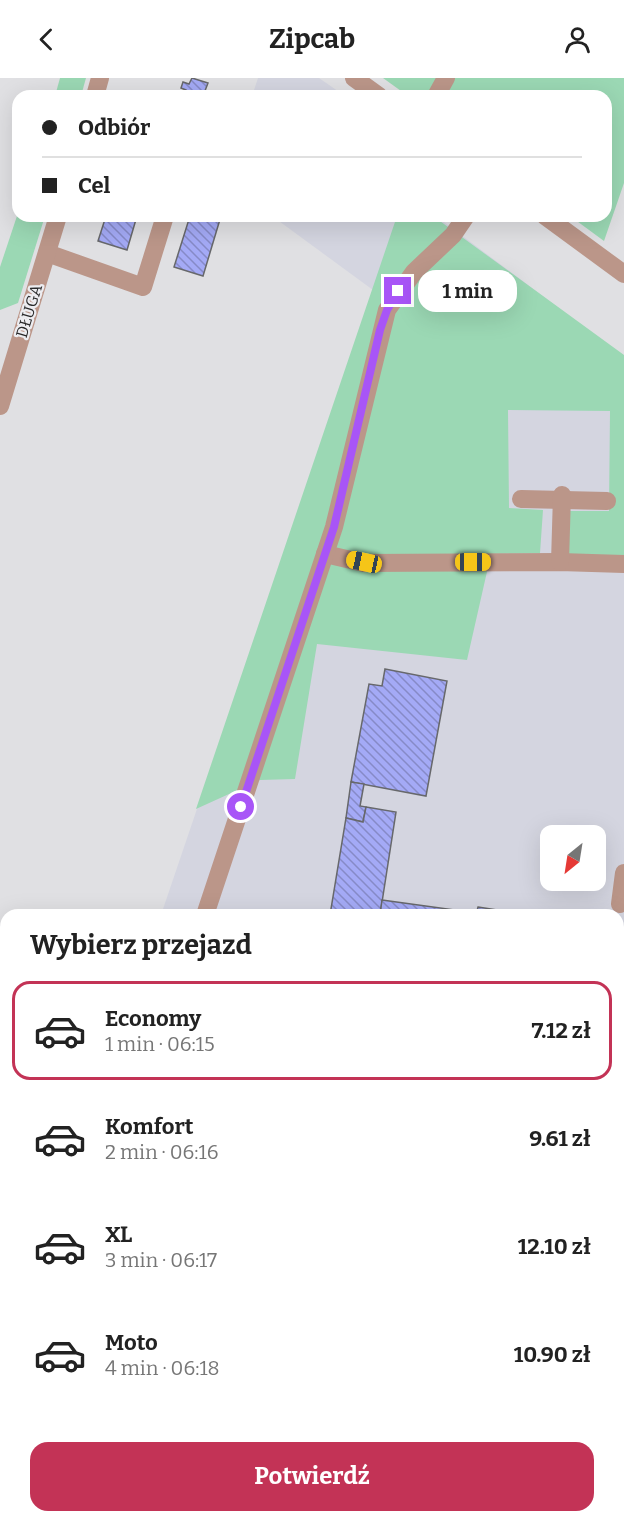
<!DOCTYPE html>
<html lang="pl">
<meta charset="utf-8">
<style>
:root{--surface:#fff;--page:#f2f2f2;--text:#222;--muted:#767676;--line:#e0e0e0;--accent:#c33356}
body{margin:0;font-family:Bitter,serif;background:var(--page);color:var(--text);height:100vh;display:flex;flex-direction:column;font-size:22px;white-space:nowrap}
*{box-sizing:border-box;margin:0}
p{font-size:20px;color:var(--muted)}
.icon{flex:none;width:33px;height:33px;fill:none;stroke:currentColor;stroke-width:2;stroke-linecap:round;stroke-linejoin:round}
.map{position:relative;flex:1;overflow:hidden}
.side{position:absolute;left:0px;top:831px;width:624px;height:614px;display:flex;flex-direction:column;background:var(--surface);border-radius:18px 18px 0 0;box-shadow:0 6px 24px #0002}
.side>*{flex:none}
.guide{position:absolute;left:12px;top:12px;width:600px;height:132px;border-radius:18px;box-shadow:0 6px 24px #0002;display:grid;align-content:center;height:132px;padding:0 30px;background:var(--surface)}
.needle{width:39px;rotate:210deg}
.buttons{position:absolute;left:540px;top:747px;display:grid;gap:12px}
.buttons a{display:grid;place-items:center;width:66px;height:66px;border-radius:12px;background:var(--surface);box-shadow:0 6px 24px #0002;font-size:30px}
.end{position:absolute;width:27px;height:27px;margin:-14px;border:8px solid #a855f7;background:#fff;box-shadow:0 0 0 3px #fff}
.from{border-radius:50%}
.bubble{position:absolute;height:42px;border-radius:18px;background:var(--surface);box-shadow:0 6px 24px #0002;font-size:20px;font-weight:700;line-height:42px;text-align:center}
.car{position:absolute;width:18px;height:36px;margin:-18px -9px;border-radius:8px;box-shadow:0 0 4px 2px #0007;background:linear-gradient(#f5c518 24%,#345 0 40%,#f5c518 0 76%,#345 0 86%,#f5c518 0)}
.guide b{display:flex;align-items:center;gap:21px;height:57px;font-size:22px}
.guide b+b{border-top:2px solid var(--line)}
.guide i{width:15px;height:15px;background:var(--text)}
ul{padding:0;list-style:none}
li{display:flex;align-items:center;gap:18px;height:99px;margin:0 12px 9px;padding:0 18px;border:3px solid transparent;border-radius:18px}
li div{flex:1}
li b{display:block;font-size:22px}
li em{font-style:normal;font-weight:700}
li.on{border-color:var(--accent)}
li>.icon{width:54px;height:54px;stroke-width:1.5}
h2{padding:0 30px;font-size:27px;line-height:72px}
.action{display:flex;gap:12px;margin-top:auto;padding:12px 30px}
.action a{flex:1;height:69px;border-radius:18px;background:var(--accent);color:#fff;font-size:24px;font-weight:700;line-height:69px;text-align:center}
header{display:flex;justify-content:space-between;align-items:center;height:78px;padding:0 30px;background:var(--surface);font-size:27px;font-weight:700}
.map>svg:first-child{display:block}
.built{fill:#d4d5e0;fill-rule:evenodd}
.grass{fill:#9bd8b4}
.building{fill:url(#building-back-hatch);stroke:#67686b;stroke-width:1.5}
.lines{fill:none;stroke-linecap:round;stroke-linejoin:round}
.minor{stroke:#bb9689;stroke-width:18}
.route{stroke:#a855f7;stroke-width:8}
.labels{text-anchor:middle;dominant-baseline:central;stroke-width:4.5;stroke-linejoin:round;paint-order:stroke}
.street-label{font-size:16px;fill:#29292a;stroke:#ededf1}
</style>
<header><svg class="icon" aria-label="back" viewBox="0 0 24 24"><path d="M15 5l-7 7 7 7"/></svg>Zipcab<svg class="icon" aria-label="person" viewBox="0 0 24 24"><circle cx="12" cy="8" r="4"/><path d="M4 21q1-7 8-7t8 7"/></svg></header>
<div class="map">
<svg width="624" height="1444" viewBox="0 0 624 1444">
<defs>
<pattern id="building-back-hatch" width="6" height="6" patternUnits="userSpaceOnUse" patternTransform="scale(1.5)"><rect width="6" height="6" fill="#a4aaf6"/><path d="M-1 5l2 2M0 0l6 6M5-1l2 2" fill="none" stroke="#868ac7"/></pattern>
</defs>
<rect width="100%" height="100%" fill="#e0e0e3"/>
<g class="built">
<path d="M258 0H319L345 18H252Z"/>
<path d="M272 138H436L624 279V1444H0V1324L6 1306V1438H618V837H161L373 212ZM550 758H596V802H550Z"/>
</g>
<g class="grass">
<path d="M60 0H86L81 18H55Z"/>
<path d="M383 0H624V105L604 163 570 138H606V18H408Z"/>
<path d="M18 135V138H45L18 225 0 232V189Z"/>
<path d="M397 138H433L624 277V479H568L569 433H609L610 333 508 332 509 430 543 432 540 475 491 476 467 582 317 566 295 701 260 702 196 731Z"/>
<path d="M0 1205 6 1207V1306L0 1324Z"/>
</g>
<g class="building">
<path d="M192 0 208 5 203 18H184L186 12 181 10 183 4 189 6Z"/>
<path d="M106 138H137L127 172 98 163Z"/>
<path d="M190 138H221L203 198 174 189Z"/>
<path d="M385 591 447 603 426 718 351 704 369 606 382 608Z"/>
<path d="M351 704 364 706 360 728 366 729 363 744 346 740Z"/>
<path d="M366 729 396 734 380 837H330L346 740 363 744Z"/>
<path d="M382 822 477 835 476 837H380Z"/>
<path d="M478 829 530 837H476Z"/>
<path d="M618 851 624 852V990L618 989Z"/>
<path d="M0 945 6 947V963L0 961Z"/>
<path d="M0 965 6 967 4 984 0 982Z"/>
<path d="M6 979V1034L0 1032V995Z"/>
<path d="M618 989 624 990V1020L618 1019Z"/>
<path d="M618 1250H624V1278L618 1277Z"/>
<path d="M624 1321V1384L618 1383Z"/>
<path d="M446 1438H487L486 1444H445Z"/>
</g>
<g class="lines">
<g class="minor">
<path d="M354 0 379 18"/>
<path d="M95 18 100 0"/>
<path d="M436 18 446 0"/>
<path d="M545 138 624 196"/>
<path d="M47 175 143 209 165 138"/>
<path d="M0 328 58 138"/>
<path d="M521 421 607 423"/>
<path d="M325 476 364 485 560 484 624 486"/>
<path d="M560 484 562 417"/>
<path d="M620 826 624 795"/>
<path d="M205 837 334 449 387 232 414 194 453 157 466 138"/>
<path d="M0 904 6 907"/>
<path d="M618 1079 624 1080"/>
<path d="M141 1438 157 1444"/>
<path d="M37 1444 38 1438"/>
<path d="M416 1444 417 1438"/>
</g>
</g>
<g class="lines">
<path class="route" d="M241 729 334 449 380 252 387 232 398 213"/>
</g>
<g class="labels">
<g class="street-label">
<text transform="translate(29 233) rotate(-73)">DŁUGA</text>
</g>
</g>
</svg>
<div class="buttons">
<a><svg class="needle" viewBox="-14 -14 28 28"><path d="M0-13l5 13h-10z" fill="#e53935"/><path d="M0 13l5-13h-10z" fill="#767676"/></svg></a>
</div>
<i class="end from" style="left:241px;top:729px"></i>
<i class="end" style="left:398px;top:213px"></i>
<div class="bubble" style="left:418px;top:192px;width:99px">1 min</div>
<i class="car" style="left:364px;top:484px;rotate:282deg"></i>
<i class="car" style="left:473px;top:484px;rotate:90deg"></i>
<div class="guide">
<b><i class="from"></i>Odbiór</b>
<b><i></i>Cel</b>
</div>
<section class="side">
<h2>Wybierz przejazd</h2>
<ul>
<li class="on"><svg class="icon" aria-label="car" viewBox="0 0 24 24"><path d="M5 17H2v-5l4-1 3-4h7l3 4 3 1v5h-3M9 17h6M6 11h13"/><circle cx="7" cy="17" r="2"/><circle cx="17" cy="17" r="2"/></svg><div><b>Economy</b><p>1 min · 06:15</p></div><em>7.12 zł</em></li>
<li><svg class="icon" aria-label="car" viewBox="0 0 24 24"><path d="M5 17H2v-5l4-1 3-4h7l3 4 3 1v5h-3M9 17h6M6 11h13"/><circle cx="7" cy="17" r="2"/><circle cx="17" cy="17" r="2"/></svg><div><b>Komfort</b><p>2 min · 06:16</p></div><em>9.61 zł</em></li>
<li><svg class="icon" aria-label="car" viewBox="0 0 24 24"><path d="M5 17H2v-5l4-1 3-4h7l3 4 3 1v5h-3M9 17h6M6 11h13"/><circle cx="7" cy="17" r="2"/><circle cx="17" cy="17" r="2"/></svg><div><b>XL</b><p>3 min · 06:17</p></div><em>12.10 zł</em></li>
<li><svg class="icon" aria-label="car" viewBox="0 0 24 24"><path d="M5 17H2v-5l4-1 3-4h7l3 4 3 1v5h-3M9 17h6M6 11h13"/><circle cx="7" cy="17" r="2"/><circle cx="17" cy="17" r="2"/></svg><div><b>Moto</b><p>4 min · 06:18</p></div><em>10.90 zł</em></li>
</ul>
<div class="action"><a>Potwierdź</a></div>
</section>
</div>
